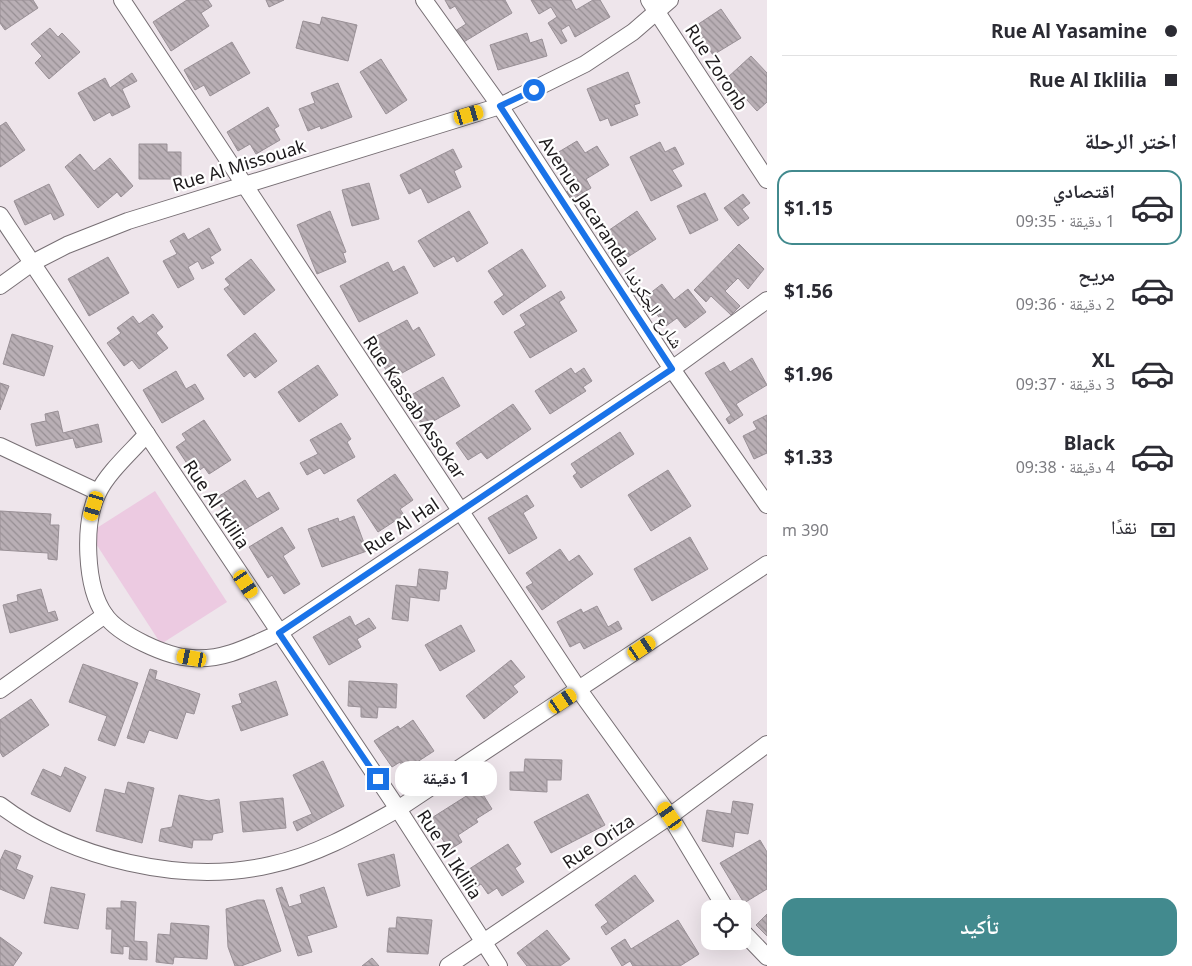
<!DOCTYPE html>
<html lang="ar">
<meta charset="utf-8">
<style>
:root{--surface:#fff;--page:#f7f7f7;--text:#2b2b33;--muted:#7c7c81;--line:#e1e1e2;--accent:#428a8e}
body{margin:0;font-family:"Noto Sans","Noto Naskh Arabic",sans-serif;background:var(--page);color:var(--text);direction:rtl;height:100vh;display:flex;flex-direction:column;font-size:19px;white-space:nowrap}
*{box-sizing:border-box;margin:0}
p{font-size:16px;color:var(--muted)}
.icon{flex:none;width:28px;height:28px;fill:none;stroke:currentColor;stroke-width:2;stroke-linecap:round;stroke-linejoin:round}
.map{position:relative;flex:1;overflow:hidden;direction:ltr}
.side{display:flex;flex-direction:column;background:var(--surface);width:425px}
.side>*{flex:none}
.banner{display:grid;align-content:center;height:110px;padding:0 15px;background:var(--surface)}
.tools{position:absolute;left:701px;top:900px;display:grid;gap:10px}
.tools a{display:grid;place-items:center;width:50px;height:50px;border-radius:10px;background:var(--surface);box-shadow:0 5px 20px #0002;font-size:25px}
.end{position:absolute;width:22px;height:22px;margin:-11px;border:6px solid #1a73e8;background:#fff;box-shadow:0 0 0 2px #fff}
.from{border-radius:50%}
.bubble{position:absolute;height:35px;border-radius:15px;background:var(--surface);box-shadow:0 5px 20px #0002;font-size:16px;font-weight:700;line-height:35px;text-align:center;direction:rtl}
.car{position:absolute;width:15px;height:30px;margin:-15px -8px;border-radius:6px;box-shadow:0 0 4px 1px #0007;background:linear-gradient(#f5c518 24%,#345 0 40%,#f5c518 0 76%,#345 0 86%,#f5c518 0)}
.banner b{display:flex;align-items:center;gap:18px;height:48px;font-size:19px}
.banner b+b{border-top:1px solid var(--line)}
.banner i{width:12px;height:12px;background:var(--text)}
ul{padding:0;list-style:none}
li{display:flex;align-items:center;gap:15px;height:75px;margin:0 10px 8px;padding:0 5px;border:2px solid transparent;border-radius:15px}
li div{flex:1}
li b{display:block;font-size:19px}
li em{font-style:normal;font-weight:700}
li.on{border-color:var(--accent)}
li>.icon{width:45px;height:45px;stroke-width:1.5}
h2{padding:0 15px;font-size:22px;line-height:60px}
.pay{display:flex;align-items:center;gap:12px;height:55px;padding:0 15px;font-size:19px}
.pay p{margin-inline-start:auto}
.primary-button{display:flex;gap:10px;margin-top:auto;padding:10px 15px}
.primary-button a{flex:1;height:58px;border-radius:15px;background:var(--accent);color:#fff;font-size:20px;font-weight:700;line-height:58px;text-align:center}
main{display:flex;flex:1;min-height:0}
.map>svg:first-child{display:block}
.grass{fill:#eccae1}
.building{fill:url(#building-back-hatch);stroke:#999096}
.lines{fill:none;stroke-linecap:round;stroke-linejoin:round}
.street-casing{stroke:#776f74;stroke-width:18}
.street{stroke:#fff;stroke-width:16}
.route{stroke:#1a73e8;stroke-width:6}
.labels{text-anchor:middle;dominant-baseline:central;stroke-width:4.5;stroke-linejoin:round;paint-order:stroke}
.street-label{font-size:18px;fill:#1e1b1d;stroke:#fff}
</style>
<main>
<section class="side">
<div class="banner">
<b><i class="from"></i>Rue Al Yasamine</b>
<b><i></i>Rue Al Iklilia</b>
</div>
<h2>اختر الرحلة</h2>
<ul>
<li class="on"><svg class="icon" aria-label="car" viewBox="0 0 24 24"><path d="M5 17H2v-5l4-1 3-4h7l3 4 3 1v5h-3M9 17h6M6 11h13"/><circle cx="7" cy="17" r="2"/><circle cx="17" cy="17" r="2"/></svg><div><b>اقتصادي</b><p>1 دقيقة · 09:35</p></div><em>$1.15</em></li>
<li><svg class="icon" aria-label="car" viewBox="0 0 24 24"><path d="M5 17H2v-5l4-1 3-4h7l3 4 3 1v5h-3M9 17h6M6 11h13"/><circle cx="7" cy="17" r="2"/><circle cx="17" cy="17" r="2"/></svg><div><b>مريح</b><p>2 دقيقة · 09:36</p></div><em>$1.56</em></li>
<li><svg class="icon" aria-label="car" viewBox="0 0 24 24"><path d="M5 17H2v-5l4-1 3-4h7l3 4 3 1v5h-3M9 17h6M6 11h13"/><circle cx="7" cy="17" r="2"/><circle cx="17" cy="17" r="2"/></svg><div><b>XL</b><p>3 دقيقة · 09:37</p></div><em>$1.96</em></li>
<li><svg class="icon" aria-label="car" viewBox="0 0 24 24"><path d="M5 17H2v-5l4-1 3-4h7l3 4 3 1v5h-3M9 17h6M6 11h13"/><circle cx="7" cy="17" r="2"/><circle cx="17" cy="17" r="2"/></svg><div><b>Black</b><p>4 دقيقة · 09:38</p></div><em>$1.33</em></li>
</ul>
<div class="pay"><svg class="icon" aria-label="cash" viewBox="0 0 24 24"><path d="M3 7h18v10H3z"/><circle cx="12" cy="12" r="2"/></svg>نقدًا<p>390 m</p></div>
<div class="primary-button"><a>تأكيد</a></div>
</section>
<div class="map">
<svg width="767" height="966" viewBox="0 0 767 966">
<defs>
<pattern id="building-back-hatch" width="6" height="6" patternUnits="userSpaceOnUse" patternTransform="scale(1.25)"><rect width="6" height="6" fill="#b9afb5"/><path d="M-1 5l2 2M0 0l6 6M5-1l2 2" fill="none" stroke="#968e93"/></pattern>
</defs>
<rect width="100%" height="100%" fill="#eee5eb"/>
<path class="grass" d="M155 491 227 602 161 644 89 533Z"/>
<g class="building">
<path d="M0 0H33L38 8 5 30 0 23Z"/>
<path d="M187 0H208L212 6 201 13 209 26 171 51 153 22Z"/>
<path d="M266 0H284L269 7Z"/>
<path d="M445 0H505L512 13 462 43 455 31 466 24 455 6 450 9Z"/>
<path d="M531 0H571L576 10 593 0H600L610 17 575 37 569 25 561 30 567 41 561 44 548 23 557 17 551 7 539 14Z"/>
<path d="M721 9 741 38 713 55 694 27Z"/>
<path d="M322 17 357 25 348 61 296 48 303 21 320 25Z"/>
<path d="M50 28 58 37 62 33 80 52 49 79 35 63 42 56 31 44Z"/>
<path d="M527 33 530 43 542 39 547 56 498 70 490 45Z"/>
<path d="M232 42 250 73 210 96 204 85 195 90 184 70Z"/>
<path d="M751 56 767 73V102L757 111 727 78Z"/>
<path d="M381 59 407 100 386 114 360 72Z"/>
<path d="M628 72 640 103 634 105 638 115 611 126 608 118 600 121 587 89Z"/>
<path d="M132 73 137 81 122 89 130 107 112 116 110 112 94 121 78 93 105 78 110 88Z"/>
<path d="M338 83 352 117 321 129 320 126 308 131 299 109 315 103 311 93Z"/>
<path d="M268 107 279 126 274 129 280 140 256 154 250 144 238 151 227 132Z"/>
<path d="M6 122 25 150 0 167V126Z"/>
<path d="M577 141 585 153 597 146 609 165 586 179 591 188 570 201 565 193 572 188 552 156Z"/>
<path d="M660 142 665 152 675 147 684 164 672 170 682 186 651 201 630 157Z"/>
<path d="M139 144H167V152H181V179H139Z"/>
<path d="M453 149 462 167 454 171 461 187 428 203 421 188 409 194 400 175Z"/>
<path d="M80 154 94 171 110 158 133 186 121 197 117 192 98 208 65 167Z"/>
<path d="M369 183 379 219 352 226 342 190Z"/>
<path d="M49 184 64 215 54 220 51 213 25 225 14 201Z"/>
<path d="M705 193 718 220 690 234 677 206Z"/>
<path d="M743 194 750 203 742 209 749 218 738 226 724 208Z"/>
<path d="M330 211 346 252 343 253 346 262 317 274 297 225Z"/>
<path d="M469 211 488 243 457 262 454 256 434 267 418 241Z"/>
<path d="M637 211 656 239 620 262 602 235Z"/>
<path d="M209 228 221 250 210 257 214 263 202 269 198 261 188 267 194 279 178 288 163 261 177 254 170 241 184 233 188 240Z"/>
<path d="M739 244 764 269 748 289 738 278 725 291 740 306 731 315 711 296 706 302 694 290Z"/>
<path d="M522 249 546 286 503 315 494 302 504 295 488 271Z"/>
<path d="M108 257 129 293 89 316 68 279Z"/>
<path d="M251 259 275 290 244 315 224 289 230 285 225 279Z"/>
<path d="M388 262 393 272 404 266 418 293 359 322 340 286Z"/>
<path d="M662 284 674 300 688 289 706 312 685 328 677 318 666 326 644 298Z"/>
<path d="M561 291 565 298 559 302 577 331 530 358 514 332 526 325 520 315Z"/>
<path d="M153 314 163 327 156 333 168 348 139 369 132 360 124 366 107 343 121 333 117 328 133 316 139 324Z"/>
<path d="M407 320 413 331 419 327 435 355 391 379 369 340Z"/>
<path d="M255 333 277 361 255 378 250 372 244 377 227 355Z"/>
<path d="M12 334 53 346 44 376 3 364Z"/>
<path d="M752 358 767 385 736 404 743 415 729 424 726 419 731 415 705 373 724 362 730 372Z"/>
<path d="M318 365 338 395 299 422 278 392Z"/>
<path d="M571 368 575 374 584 368 592 381 583 387 586 391 550 414 535 391Z"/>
<path d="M176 371 186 389 195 384 204 399 162 423 143 390Z"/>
<path d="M443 377 460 406 423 427 406 398Z"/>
<path d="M0 383 9 386 0 410Z"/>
<path d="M513 404 531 429 487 459 481 452 468 460 456 443Z"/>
<path d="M58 411 63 433 98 424 102 442 76 448 73 438 36 446 31 424 46 421 45 414Z"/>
<path d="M767 415V453L754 459 743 436 757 429 753 422Z"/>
<path d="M204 420 231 460 209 474 204 467 194 474 176 447 186 440 182 434Z"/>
<path d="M341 423 351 439 347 442 355 457 324 474 320 468 307 475 300 463 318 454 310 440Z"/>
<path d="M620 432 634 454 581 488 573 476 577 473 571 464Z"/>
<path d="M668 470 691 506 651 531 628 495Z"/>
<path d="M395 474 413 500 400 509 404 515 378 532 357 500Z"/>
<path d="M245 480 257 499 269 492 279 509 237 534 216 498Z"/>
<path d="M527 495 534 506 523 513 537 538 509 554 488 518Z"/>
<path d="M0 511 51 514 50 525H59L57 560 48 559V553L0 550Z"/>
<path d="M354 516 367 551 322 567 308 529 338 518 339 522Z"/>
<path d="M282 527 295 548 283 556 300 584 284 594 272 575 268 578 249 547Z"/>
<path d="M690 537 708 569 652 601 634 569Z"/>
<path d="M560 549 569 562 579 555 593 574 542 610 526 587 533 583 526 573Z"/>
<path d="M419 569 448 572 446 589H440L439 601 410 597 408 621 392 619 396 585 417 587Z"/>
<path d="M41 589 48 613 55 611 58 620 10 633 3 605 18 601 17 595Z"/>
<path d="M597 606 608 627 618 621 622 629 584 649 580 642 570 647 557 622 581 609 583 613Z"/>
<path d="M350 616 355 626 369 618 376 628 357 639 361 647 329 665 313 637Z"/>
<path d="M461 625 475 651 440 671 425 645Z"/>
<path d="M511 660 525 677 513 686 518 692 484 719 466 696Z"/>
<path d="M83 664 138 683 115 746 98 740 107 716 69 702Z"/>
<path d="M150 669 157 671 155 679 200 694 194 714 186 712 177 739 149 730 144 743 127 738Z"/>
<path d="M276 681 288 715 241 731 232 706 242 703 239 694Z"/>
<path d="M349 681 397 684 396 708 378 707 377 718 361 717V707L348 706Z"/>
<path d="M31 699 49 725 3 757 0 752V720Z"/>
<path d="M413 720 434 751 405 770 400 762 392 767 374 741 398 726 400 729Z"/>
<path d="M525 759 562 760 561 780H547V792L510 790V772H524Z"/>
<path d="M323 761 344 806 297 831 293 822 312 814 293 775Z"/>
<path d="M65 767 86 777 70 812 31 794 43 769 61 777Z"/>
<path d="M128 782 154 788 142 843 96 831 105 789 125 794Z"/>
<path d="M479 788 492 809 476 819 478 822 458 835 462 842 449 850 430 819Z"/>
<path d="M588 794 605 825 551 853 534 822Z"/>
<path d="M179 795 209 801 219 799 223 832 213 834 212 840H193L192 848 159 841 161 829 172 827Z"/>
<path d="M283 798 286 828 243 832 240 802Z"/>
<path d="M733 801 753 804 748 834 735 832 733 847 702 841 707 810 731 814Z"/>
<path d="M760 840 767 852V889L744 903 720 863Z"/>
<path d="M508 844 521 864 515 868 524 882 502 896 497 888 488 894 481 884 473 889 463 873Z"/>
<path d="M5 850 21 856 16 869 33 876 24 899 0 889V861Z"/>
<path d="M394 854 400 886 367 896 358 864Z"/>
<path d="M635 875 654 901 606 935 601 927 608 922 595 905Z"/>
<path d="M51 887 85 894 78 929 44 923Z"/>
<path d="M282 887 289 907 302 903 300 895 324 887 337 927 307 936 312 952 298 956 276 889Z"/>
<path d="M257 900H264L281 951 241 966H235L228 947 226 909Z"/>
<path d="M121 901 136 902 134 941 147 942V960L129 959 130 947 123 946V954L111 953 112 929H106L107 908H121Z"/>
<path d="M767 914V936L756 925Z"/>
<path d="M397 917 432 920 428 954 387 952 389 928H396Z"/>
<path d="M678 920 699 954 680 966H633L630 961 622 966 611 948 625 939 631 949Z"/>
<path d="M171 923 209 926 207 959 174 957 173 964 156 962 158 934 170 935Z"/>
<path d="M547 930 570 959 560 966H527L517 953Z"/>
<path d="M0 937 22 953 13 966H0Z"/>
<path d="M372 958 379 966H362Z"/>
</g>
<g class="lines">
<g class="street-casing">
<g id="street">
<path d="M122 0 579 690 670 816 726 909"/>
<path d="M424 0 500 106 672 369 767 505"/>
<path d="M649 0 767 180"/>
<path d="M0 215 398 809 499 966"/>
<path d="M0 286 32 263 67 245 128 221 500 106 585 64 633 32 670 0"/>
<path d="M147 434C132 451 107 473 98 493 83 523 85 587 105 615 119 635 167 657 192 658 223 661 252 645 279 633L672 369 767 300"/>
<path d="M0 446 98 492"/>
<path d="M0 690 105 615"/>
<path d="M0 805C71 859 183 885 270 865 317 855 357 832 398 809L767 564"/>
<path d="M742 931 767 957"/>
<path d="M448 966 670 816 767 744"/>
</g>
</g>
<use href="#street" class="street"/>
</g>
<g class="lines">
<path class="route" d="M378 779 279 633 672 369 500 106 534 90"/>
</g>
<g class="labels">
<g class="street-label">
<text transform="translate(717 67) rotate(57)">Rue Zoronb</text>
<text transform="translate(239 165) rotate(-17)">Rue Al Missouak</text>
<text transform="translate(612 242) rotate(57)">Avenue Jacaranda شارع الجكرندا</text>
<text transform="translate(415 407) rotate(56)">Rue Kassab Assokar</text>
<text transform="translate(217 504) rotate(56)">Rue Al Iklilia</text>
<text transform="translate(401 526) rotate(-34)">Rue Al Hal</text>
<text transform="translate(598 841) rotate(-34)">Rue Oriza</text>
<text transform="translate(450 854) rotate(57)">Rue Al Iklilia</text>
</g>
</g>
</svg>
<div class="tools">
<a><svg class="icon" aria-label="locate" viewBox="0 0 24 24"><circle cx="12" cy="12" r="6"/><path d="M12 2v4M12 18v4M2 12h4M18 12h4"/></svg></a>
</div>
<i class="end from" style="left:534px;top:90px"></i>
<i class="end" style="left:378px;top:779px"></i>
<div class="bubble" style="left:395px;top:761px;width:102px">1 دقيقة</div>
<i class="car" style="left:469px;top:115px;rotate:74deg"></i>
<i class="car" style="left:94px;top:506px;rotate:197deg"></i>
<i class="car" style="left:246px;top:584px;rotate:146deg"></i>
<i class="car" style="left:642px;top:648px;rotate:56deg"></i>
<i class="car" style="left:192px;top:658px;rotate:281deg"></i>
<i class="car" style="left:563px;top:701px;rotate:56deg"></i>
<i class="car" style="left:670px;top:816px;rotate:325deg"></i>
</div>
</main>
